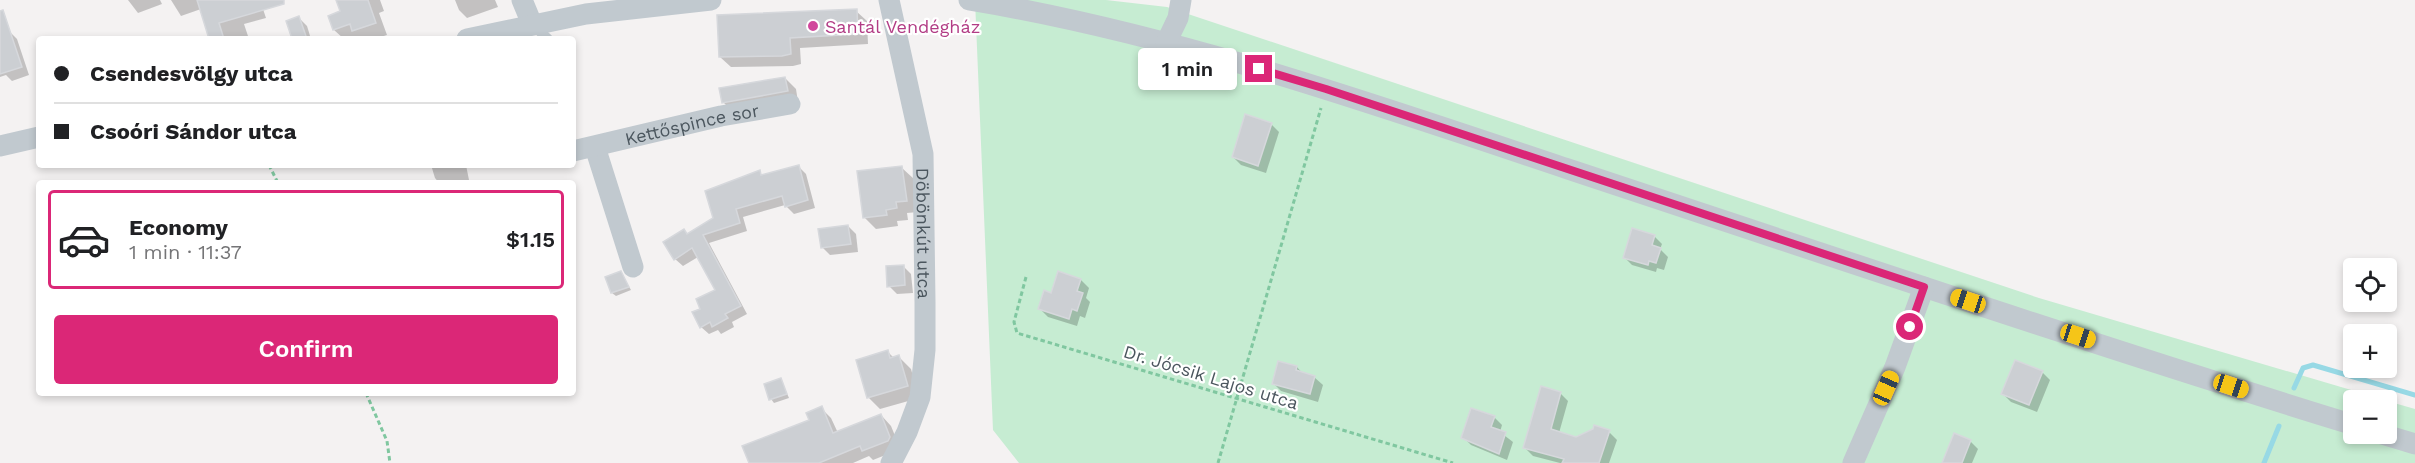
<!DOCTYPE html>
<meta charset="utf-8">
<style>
:root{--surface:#fff;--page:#f6f6f6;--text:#202124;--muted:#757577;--line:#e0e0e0;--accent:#db2777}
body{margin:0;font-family:"Work Sans",sans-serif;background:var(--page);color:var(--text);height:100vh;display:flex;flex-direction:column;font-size:22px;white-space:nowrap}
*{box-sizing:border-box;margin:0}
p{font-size:20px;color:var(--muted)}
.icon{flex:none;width:33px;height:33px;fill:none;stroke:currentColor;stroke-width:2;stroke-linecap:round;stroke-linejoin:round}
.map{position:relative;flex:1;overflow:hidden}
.side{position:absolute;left:36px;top:180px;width:540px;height:216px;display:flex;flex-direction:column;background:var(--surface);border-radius:6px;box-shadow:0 3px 9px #0003}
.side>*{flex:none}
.hud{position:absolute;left:36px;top:36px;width:540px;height:132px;border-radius:6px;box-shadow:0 3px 9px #0003;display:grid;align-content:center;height:132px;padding:0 18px;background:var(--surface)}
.controls{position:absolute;left:2343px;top:258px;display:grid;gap:12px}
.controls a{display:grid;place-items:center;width:54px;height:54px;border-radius:6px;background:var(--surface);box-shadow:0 3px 9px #0003;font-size:30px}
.end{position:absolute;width:27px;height:27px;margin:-14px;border:8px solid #db2777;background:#fff;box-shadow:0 0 0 3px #fff}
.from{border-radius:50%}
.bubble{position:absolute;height:42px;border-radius:6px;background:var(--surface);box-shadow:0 3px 9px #0003;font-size:20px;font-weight:600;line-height:42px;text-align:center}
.car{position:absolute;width:18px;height:36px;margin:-18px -9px;border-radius:8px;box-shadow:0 0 4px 2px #0007;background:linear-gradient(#f5c518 24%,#345 0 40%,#f5c518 0 76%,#345 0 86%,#f5c518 0)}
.hud b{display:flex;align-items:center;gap:21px;height:57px;font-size:22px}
.hud b+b{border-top:2px solid var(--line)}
.hud i{width:15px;height:15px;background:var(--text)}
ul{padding:10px 0 0;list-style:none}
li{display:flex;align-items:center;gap:18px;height:99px;margin:0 12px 9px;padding:0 6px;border:3px solid transparent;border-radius:6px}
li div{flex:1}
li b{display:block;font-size:22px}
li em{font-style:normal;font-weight:600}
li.on{border-color:var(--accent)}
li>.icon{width:54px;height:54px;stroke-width:1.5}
.primary-button{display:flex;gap:12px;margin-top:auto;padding:12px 18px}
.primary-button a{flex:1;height:69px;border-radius:6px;background:var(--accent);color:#fff;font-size:24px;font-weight:600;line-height:69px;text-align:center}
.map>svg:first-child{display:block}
.green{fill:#c6ecd2}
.shadow{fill:#0003}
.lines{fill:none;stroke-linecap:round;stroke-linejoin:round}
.stream{stroke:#97d9e5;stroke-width:5}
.building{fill:#cccfd3;stroke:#d6d8dc;stroke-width:1.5}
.path{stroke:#80c7a0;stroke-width:3;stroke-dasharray:4.5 3;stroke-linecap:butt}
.service{stroke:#c1c9cf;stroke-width:10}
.minor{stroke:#c1c9cf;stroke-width:21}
.route{stroke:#db2777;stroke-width:8}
.hotel-dot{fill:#d1479c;stroke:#fff;stroke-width:2}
.labels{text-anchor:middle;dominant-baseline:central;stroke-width:4.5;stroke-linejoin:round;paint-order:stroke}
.hotel-label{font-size:18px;fill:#b23c85;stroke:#fff;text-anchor:start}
.street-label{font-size:18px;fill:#4b565e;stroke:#fff}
</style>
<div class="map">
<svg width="2415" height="463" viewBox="0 0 2415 463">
<rect width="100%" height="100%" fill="#f4f2f2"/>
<path class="green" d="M975 0H1106L1167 7 2039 298 2385 400H2354V434H2386L2387 401 2415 409V463H1019L993 430Z"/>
<g class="shadow">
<path d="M128 0H160L162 4 138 13Z"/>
<path d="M171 0H260L266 18 244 24 249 39H210L201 9 181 16Z"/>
<path d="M337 0H380L384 11 379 13 387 35 374 39 360 36 344 39 334 30 330 16 341 12Z"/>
<path d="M455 0H495L498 7 467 18 459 10Z"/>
<path d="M856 11 867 21 868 44 800 48 801 64 793 66 731 67 720 57Z"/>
<path d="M299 18 307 26 311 39H294Z"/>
<path d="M9 31 17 39 29 75 12 81 6 75 0 77V34Z"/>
<path d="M785 78 796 89 798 102 734 113 723 102Z"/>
<path d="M1271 124 1279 132 1266 173 1241 165 1233 157Z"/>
<path d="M431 165H466L469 180 439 183 435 178Z"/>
<path d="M798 166 806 174 815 208 794 214 785 205 743 217 747 231 709 243 747 314 732 322 734 327 721 334 718 330 709 334 701 327 702 309 717 290 698 257 683 266 675 259 688 235 715 218 759 172 763 176Z"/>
<path d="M902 168 914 179 918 212 907 213 908 220 897 221 898 226 876 229 864 217Z"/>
<path d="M848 226 856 234 858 252 830 255 822 247Z"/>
<path d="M1654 236 1662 244 1660 249 1668 257 1664 270 1657 268 1656 272 1632 265 1624 257Z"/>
<path d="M903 266 911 274 913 293 897 294 889 286Z"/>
<path d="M621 273 631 290 616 296 612 293Z"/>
<path d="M1081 280 1089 288 1086 298 1090 302 1085 318 1080 316 1077 326 1048 317 1040 309 1052 294Z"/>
<path d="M888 352 894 358 899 357 911 369 919 398 880 409 868 397Z"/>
<path d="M1297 367 1303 374 1314 377 1323 385 1318 402 1281 391 1273 383Z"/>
<path d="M2042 372 2050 380 2037 412 2011 402 2003 394Z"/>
<path d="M781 380 789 398 774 403 771 399Z"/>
<path d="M1560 393 1568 401 1559 433 1576 439 1609 432 1617 440 1609 463H1560L1533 456 1525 448Z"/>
<path d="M821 408 831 418 838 433 881 415 891 426 900 448 898 450 873 460 869 456 853 463H750L811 420Z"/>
<path d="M1494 417 1502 425 1500 432 1513 442 1507 460 1471 445 1463 437Z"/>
<path d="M1970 441 1978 449 1972 463H1945Z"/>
</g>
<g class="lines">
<g class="stream">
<path d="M2294 388 2303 368 2313 365 2415 395"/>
<path d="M2264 463 2279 426"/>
</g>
</g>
<g class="building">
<path d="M197 0H284V4L219 23 224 39H209Z"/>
<path d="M336 0H368L376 23 352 31 350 24 333 30 328 16 340 11Z"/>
<path d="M857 9 858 34 790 38 791 54 782 56 719 57 717 15Z"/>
<path d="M3 10 22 67 0 74V11Z"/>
<path d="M299 16 307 39H292L286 21Z"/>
<path d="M785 77 788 91 722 103 719 88Z"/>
<path d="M1245 114 1272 123 1258 166 1232 157Z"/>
<path d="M799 165 808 200 785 207 782 196 736 209 740 223 703 235 741 306 725 314 728 318 712 327 710 322 700 328 692 312 700 309 696 299 715 290 692 248 674 260 663 242 684 229 687 234 713 218 705 191 760 170 761 175Z"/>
<path d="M902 166 907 201 896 202 897 208 886 210 887 215 863 218 857 171Z"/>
<path d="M848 225 851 244 821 248 818 229Z"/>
<path d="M1632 228 1655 235 1652 245 1661 248 1656 263 1649 261 1648 265 1623 258Z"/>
<path d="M904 265 905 285 887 287 886 266Z"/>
<path d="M621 271 629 287 611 293 605 277Z"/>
<path d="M1058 271 1081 279 1077 291 1083 293 1077 311 1072 309 1069 319 1038 309 1044 290 1051 293Z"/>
<path d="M888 350 890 358 899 355 908 386 867 398 856 360Z"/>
<path d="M2015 360 2043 371 2029 405 2001 394Z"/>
<path d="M1278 361 1297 366 1296 370 1315 376 1310 394 1272 384Z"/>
<path d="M781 378 787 394 769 400 764 384Z"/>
<path d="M1541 386 1561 392 1551 429 1576 437 1593 429 1594 425 1610 430 1599 463H1562L1564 459 1523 448Z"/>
<path d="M822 406 833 433 881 414 890 437 888 441 862 451 860 446 819 463H749L742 446 809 420 806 413Z"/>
<path d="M1471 408 1495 416 1491 427 1506 432 1499 454 1461 438Z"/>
<path d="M1954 433 1971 440 1962 463H1942Z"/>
</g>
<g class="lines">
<g class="path">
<path d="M269 165 278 183"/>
<path d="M1026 277 1014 322 1017 333 1453 463"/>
<path d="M366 393 387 441 390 463"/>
<path d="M1218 463 1321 108"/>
</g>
<path class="service" d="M533 25 548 39"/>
<g class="minor">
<path d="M522 0 532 24"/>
<path id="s1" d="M889 0 923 154 925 302V350L920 397 907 432 891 463"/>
<path d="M969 0C1175 34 1373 104 1571 170 1831 256 2091 344 2354 425"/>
<path d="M467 39 586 14 711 0"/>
<path d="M1166 43 1178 18 1181 0"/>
<path d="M0 146 39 137"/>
<path d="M595 147 633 267"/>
<path id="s2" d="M573 151 721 116 790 104"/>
<path d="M2382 434 2415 444"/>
<path d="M1853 463 1895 367 1924 287"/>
</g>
</g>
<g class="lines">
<path class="route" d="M1259 69 1326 89 1924 287 1910 327"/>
</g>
<circle class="hotel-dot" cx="813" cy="26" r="6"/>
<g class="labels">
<g class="hotel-label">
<text x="825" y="26">Santál Vendégház</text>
</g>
<g class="street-label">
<text stroke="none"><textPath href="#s2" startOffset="122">Kettőspince sor</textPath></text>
<text stroke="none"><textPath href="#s1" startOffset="237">Döbönkút utca</textPath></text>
<text transform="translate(1211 377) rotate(17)">Dr. Jócsik Lajos utca</text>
</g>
</g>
</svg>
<div class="controls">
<a><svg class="icon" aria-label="locate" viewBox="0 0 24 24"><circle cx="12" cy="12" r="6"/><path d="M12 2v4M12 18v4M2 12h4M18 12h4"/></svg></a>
<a>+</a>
<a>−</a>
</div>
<i class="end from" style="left:1910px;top:327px"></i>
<i class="end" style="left:1259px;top:69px"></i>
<div class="bubble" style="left:1138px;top:48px;width:99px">1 min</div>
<i class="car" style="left:1968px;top:301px;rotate:288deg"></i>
<i class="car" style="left:2078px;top:336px;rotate:108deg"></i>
<i class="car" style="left:2231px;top:386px;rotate:108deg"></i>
<i class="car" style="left:1886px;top:388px;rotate:24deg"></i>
<div class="hud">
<b><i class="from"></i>Csendesvölgy utca</b>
<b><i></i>Csoóri Sándor utca</b>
</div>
<section class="side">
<ul>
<li class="on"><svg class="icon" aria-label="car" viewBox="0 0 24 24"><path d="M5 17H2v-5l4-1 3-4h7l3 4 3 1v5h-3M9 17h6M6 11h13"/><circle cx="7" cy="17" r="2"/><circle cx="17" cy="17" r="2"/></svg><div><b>Economy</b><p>1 min · 11:37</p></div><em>$1.15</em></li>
</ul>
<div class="primary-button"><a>Confirm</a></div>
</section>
</div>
